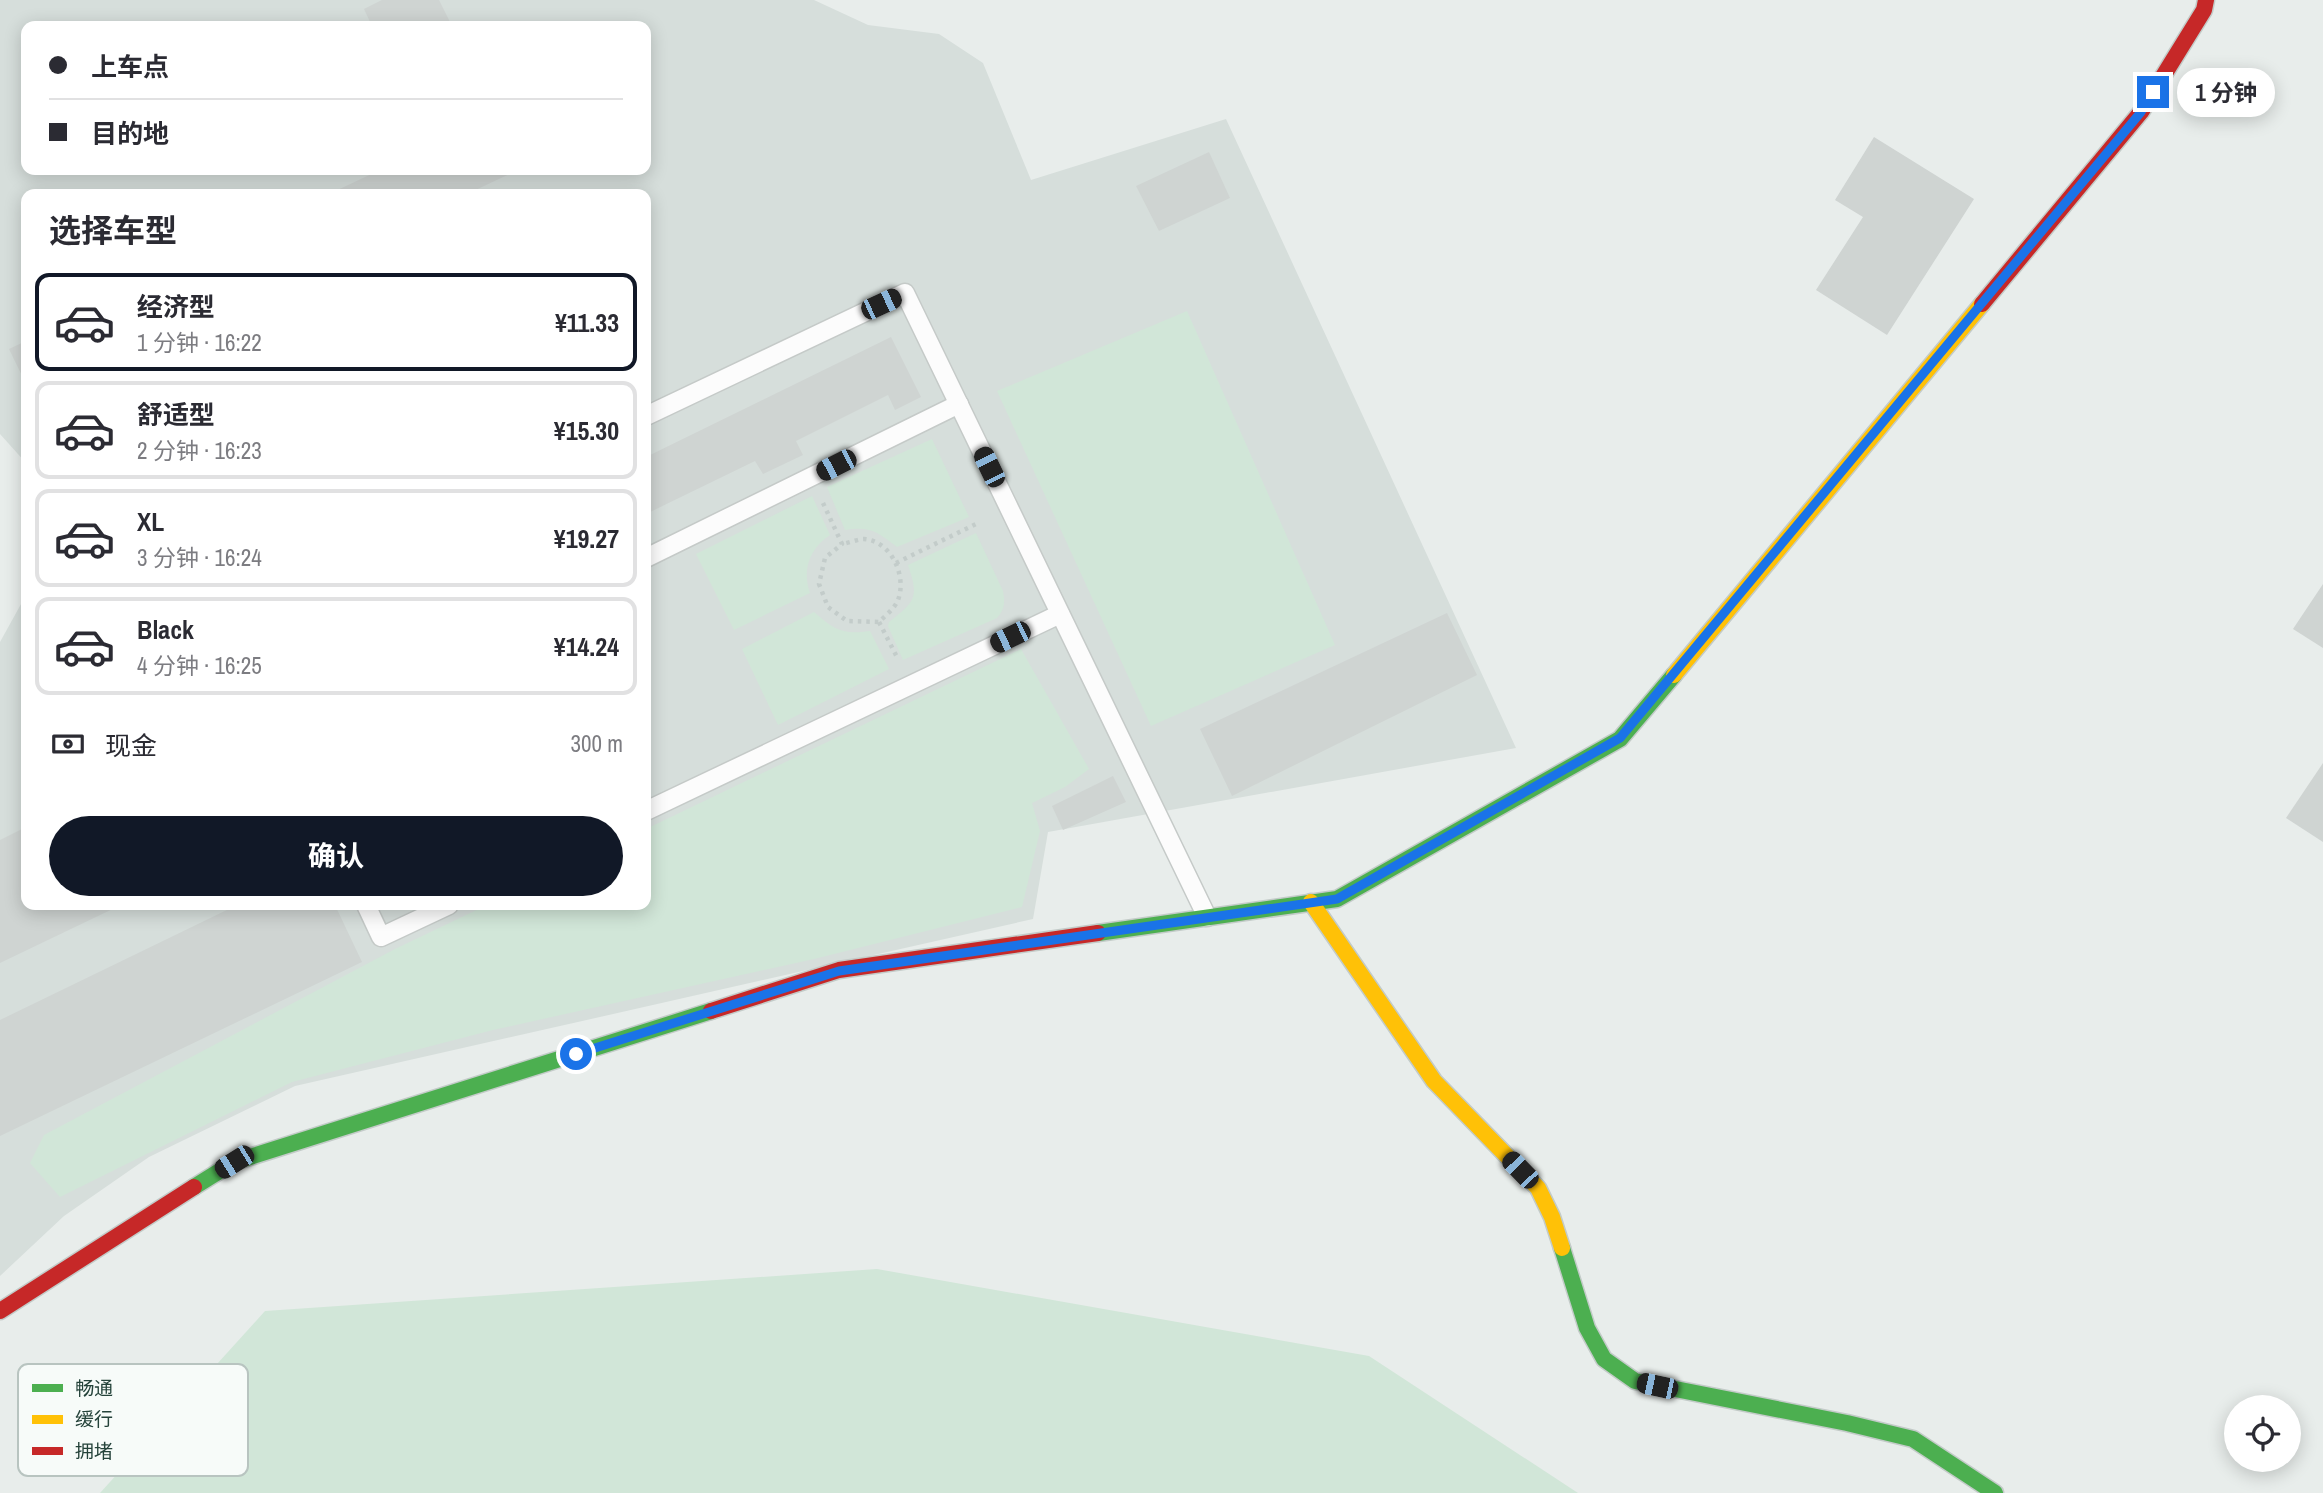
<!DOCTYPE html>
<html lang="zh">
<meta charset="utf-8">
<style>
:root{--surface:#fff;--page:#f2f2f3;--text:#2b2b33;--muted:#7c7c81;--line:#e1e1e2;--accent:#111827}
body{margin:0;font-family:"Archivo Narrow","Noto Sans SC",sans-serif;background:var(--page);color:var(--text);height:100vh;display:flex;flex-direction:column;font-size:26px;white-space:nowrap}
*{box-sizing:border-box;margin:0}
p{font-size:23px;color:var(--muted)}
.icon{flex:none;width:38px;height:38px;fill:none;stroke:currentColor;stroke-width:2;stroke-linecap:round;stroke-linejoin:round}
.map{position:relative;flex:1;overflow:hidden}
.panel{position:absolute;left:21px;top:189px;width:630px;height:721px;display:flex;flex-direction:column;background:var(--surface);border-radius:14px;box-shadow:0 4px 18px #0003}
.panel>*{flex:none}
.hud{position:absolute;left:21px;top:21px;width:630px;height:154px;border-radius:14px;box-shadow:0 4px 18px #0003;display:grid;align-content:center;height:154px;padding:0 28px;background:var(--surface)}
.tools{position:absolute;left:2224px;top:1395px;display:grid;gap:14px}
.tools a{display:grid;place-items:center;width:77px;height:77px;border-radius:50%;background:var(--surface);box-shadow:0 4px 18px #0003;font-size:35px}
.end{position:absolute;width:32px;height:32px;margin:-16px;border:9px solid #1a73e8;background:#fff;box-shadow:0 0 0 4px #fff}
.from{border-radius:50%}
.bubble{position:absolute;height:49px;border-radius:24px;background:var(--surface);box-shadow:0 4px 18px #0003;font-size:23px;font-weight:700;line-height:49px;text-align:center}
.car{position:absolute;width:21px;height:42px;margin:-21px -10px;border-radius:9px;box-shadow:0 0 5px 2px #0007;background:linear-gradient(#222 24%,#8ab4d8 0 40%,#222 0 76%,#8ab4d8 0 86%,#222 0)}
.hud b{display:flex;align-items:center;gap:24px;height:66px;font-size:26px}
.hud b+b{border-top:2px solid var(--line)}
.hud i{width:18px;height:18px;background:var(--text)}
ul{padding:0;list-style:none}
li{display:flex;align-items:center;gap:21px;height:98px;margin:0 14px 10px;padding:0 14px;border:4px solid var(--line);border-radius:14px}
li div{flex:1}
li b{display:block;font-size:26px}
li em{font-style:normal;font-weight:700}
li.selected{border-color:var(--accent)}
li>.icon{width:63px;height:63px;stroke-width:1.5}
h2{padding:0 28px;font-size:32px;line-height:84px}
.pay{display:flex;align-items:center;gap:18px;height:77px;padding:0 28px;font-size:26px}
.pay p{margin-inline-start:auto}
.button{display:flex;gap:14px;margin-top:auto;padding:14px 28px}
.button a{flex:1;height:80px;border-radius:42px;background:var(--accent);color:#fff;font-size:28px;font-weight:700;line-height:80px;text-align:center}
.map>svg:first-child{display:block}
.built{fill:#d6dedb;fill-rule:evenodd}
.green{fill:#d1e6d8}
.building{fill:#cfd4d2}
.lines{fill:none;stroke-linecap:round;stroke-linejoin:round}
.lane-casing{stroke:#c5cac8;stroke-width:21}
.fast-casing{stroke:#c3cbc8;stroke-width:19}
.slow-casing{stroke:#c3cbc8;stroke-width:19}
.jam-casing{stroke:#c3cbc8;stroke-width:19}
.path{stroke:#c3ccca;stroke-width:4.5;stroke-dasharray:3.5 5;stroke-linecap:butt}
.lane{stroke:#fcfcfc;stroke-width:18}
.fast{stroke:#4caf50;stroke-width:16}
.slow{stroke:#ffc107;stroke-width:16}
.jam{stroke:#c62828;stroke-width:16}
.route{stroke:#1a73e8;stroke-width:9}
.key{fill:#f7fbf9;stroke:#b8c4c0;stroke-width:2}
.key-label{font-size:19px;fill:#24423a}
</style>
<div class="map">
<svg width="2323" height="1493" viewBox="0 0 2323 1493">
<rect width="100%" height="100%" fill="#e8edeb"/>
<path class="built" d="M0 0H814L868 25 939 34 983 63 1031 180 1226 119 1516 748 1048 832 1033 919 295 1086 149 1157 64 1216 0 1276V642L26 595V905H646V194H26V463L0 434ZM26 26H646V170H26Z"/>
<g class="green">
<path d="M1187 311 1335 645 1151 726 997 391Z"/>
<path d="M932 439 969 517 897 547C877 532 871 526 845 530L827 487Z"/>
<path d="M812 496 830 535C809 549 802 570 810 593L734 630 696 554Z"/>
<path d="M976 533 1003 591C1005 602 1005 609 997 618L903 660 888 626 889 622C916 601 919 597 908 565Z"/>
<path d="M814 612C835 630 842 635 870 631L889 669 778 725 742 649Z"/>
<path d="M1021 649 1089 769 1065 787 1032 803 1040 831 1022 907 814 959 493 1030 292 1082 60 1197 30 1163 44 1135 395 949 487 905H646V829Z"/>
<path d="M877 1269 1369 1356 1578 1493H100L265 1311Z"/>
</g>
<g class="building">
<path d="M382 0H439L452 26H372L364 9Z"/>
<path d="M1874 137 1974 199 1887 335 1816 290 1863 217 1835 200Z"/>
<path d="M1209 152 1230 198 1159 231 1136 186Z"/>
<path d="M380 170H518L467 194H329Z"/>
<path d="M891 337 921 397 895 410 888 395 796 441 803 455 763 474 755 461 646 514V457Z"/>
<path d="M26 341V384L9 349Z"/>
<path d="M2323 584V648L2293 629Z"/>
<path d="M1447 613 1477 675 1232 796 1200 729Z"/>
<path d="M2323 763V842L2286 818Z"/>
<path d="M1113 776 1126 802 1063 830 1052 806Z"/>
<path d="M26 827V905H121L0 963V840Z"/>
<path d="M232 905H335L362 962 0 1136V1020L233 907Z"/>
</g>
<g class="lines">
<g class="lane-casing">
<g id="lane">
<path d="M646 416 905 293 1207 917"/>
<path d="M646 558 959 404"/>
<path d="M646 811 1060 614"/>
<path d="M366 905 381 937 449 905"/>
</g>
</g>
<g class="fast-casing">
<g id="fast">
<path d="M1098 933 1337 899 1620 739 1674 675"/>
<path d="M194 1187 234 1162 711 1011"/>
<path d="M1562 1248 1587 1328 1604 1359 1635 1381 1847 1423 1913 1439 1995 1493"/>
</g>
</g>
<g class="slow-casing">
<g id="slow">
<path d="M1674 675 1982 304"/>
<path d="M1311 902 1434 1081 1538 1188 1552 1217 1562 1248"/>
</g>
</g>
<g class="jam-casing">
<g id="jam">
<path d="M1982 304 2141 112 2204 10 2206 0"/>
<path d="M711 1011 839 970 1098 933"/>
<path d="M0 1311 194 1187"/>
</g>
</g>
<g class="path">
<path d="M823 503 842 544 825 558 819 584 828 607 847 621 879 622C885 616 895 608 898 600 907 577 892 541 864 539 858 539 849 543 842 544"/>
<path d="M896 563 980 522"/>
<path d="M879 622 898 659"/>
</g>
<use href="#lane" class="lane"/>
<use href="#fast" class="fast"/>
<use href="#slow" class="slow"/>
<use href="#jam" class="jam"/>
</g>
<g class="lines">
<path class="route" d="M576 1054 839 971 1337 899 1620 738 2141 112 2153 92"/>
</g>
<rect x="18" y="1364" width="230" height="112" rx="10" class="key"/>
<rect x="32" y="1384" width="31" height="8" fill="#4caf50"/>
<rect x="32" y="1415" width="31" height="9" fill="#ffc107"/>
<rect x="32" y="1447" width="31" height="8" fill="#c62828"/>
<g class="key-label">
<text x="75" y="1395">畅通</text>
<text x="75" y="1426">缓行</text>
<text x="75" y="1458">拥堵</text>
</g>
</svg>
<div class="tools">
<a><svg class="icon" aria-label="locate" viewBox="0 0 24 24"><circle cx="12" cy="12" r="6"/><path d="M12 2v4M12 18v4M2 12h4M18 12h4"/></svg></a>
</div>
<i class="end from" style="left:576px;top:1054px"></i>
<i class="end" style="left:2153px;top:92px"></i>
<div class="bubble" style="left:2177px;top:68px;width:98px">1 分钟</div>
<i class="car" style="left:881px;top:304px;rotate:65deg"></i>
<i class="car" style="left:836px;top:465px;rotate:243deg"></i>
<i class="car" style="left:989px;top:467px;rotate:334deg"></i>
<i class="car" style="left:1010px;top:637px;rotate:244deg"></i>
<i class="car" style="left:234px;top:1162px;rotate:238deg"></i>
<i class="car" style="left:1520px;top:1170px;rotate:316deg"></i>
<i class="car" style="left:1657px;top:1386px;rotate:282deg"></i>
<div class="hud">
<b><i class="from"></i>上车点</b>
<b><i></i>目的地</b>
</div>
<section class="panel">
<h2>选择车型</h2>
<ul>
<li class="selected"><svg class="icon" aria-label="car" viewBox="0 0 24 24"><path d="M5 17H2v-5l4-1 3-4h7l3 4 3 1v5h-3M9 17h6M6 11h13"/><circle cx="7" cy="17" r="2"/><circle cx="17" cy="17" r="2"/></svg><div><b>经济型</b><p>1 分钟 · 16:22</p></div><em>¥11.33</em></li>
<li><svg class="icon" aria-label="car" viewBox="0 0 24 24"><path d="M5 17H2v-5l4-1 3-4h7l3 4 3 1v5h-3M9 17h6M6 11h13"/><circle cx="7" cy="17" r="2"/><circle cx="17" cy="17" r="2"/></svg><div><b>舒适型</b><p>2 分钟 · 16:23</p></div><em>¥15.30</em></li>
<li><svg class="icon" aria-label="car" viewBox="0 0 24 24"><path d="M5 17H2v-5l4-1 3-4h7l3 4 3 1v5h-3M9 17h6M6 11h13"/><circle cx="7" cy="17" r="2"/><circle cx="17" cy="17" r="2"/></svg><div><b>XL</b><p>3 分钟 · 16:24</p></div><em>¥19.27</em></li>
<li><svg class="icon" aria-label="car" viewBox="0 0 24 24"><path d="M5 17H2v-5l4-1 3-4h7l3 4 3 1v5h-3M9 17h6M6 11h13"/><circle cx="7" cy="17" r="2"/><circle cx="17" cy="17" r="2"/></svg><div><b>Black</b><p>4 分钟 · 16:25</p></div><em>¥14.24</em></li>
</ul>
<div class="pay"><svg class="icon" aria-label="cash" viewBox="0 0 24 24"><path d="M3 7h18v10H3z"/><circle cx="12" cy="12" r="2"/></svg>现金<p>300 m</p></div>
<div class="button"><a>确认</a></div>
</section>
</div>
